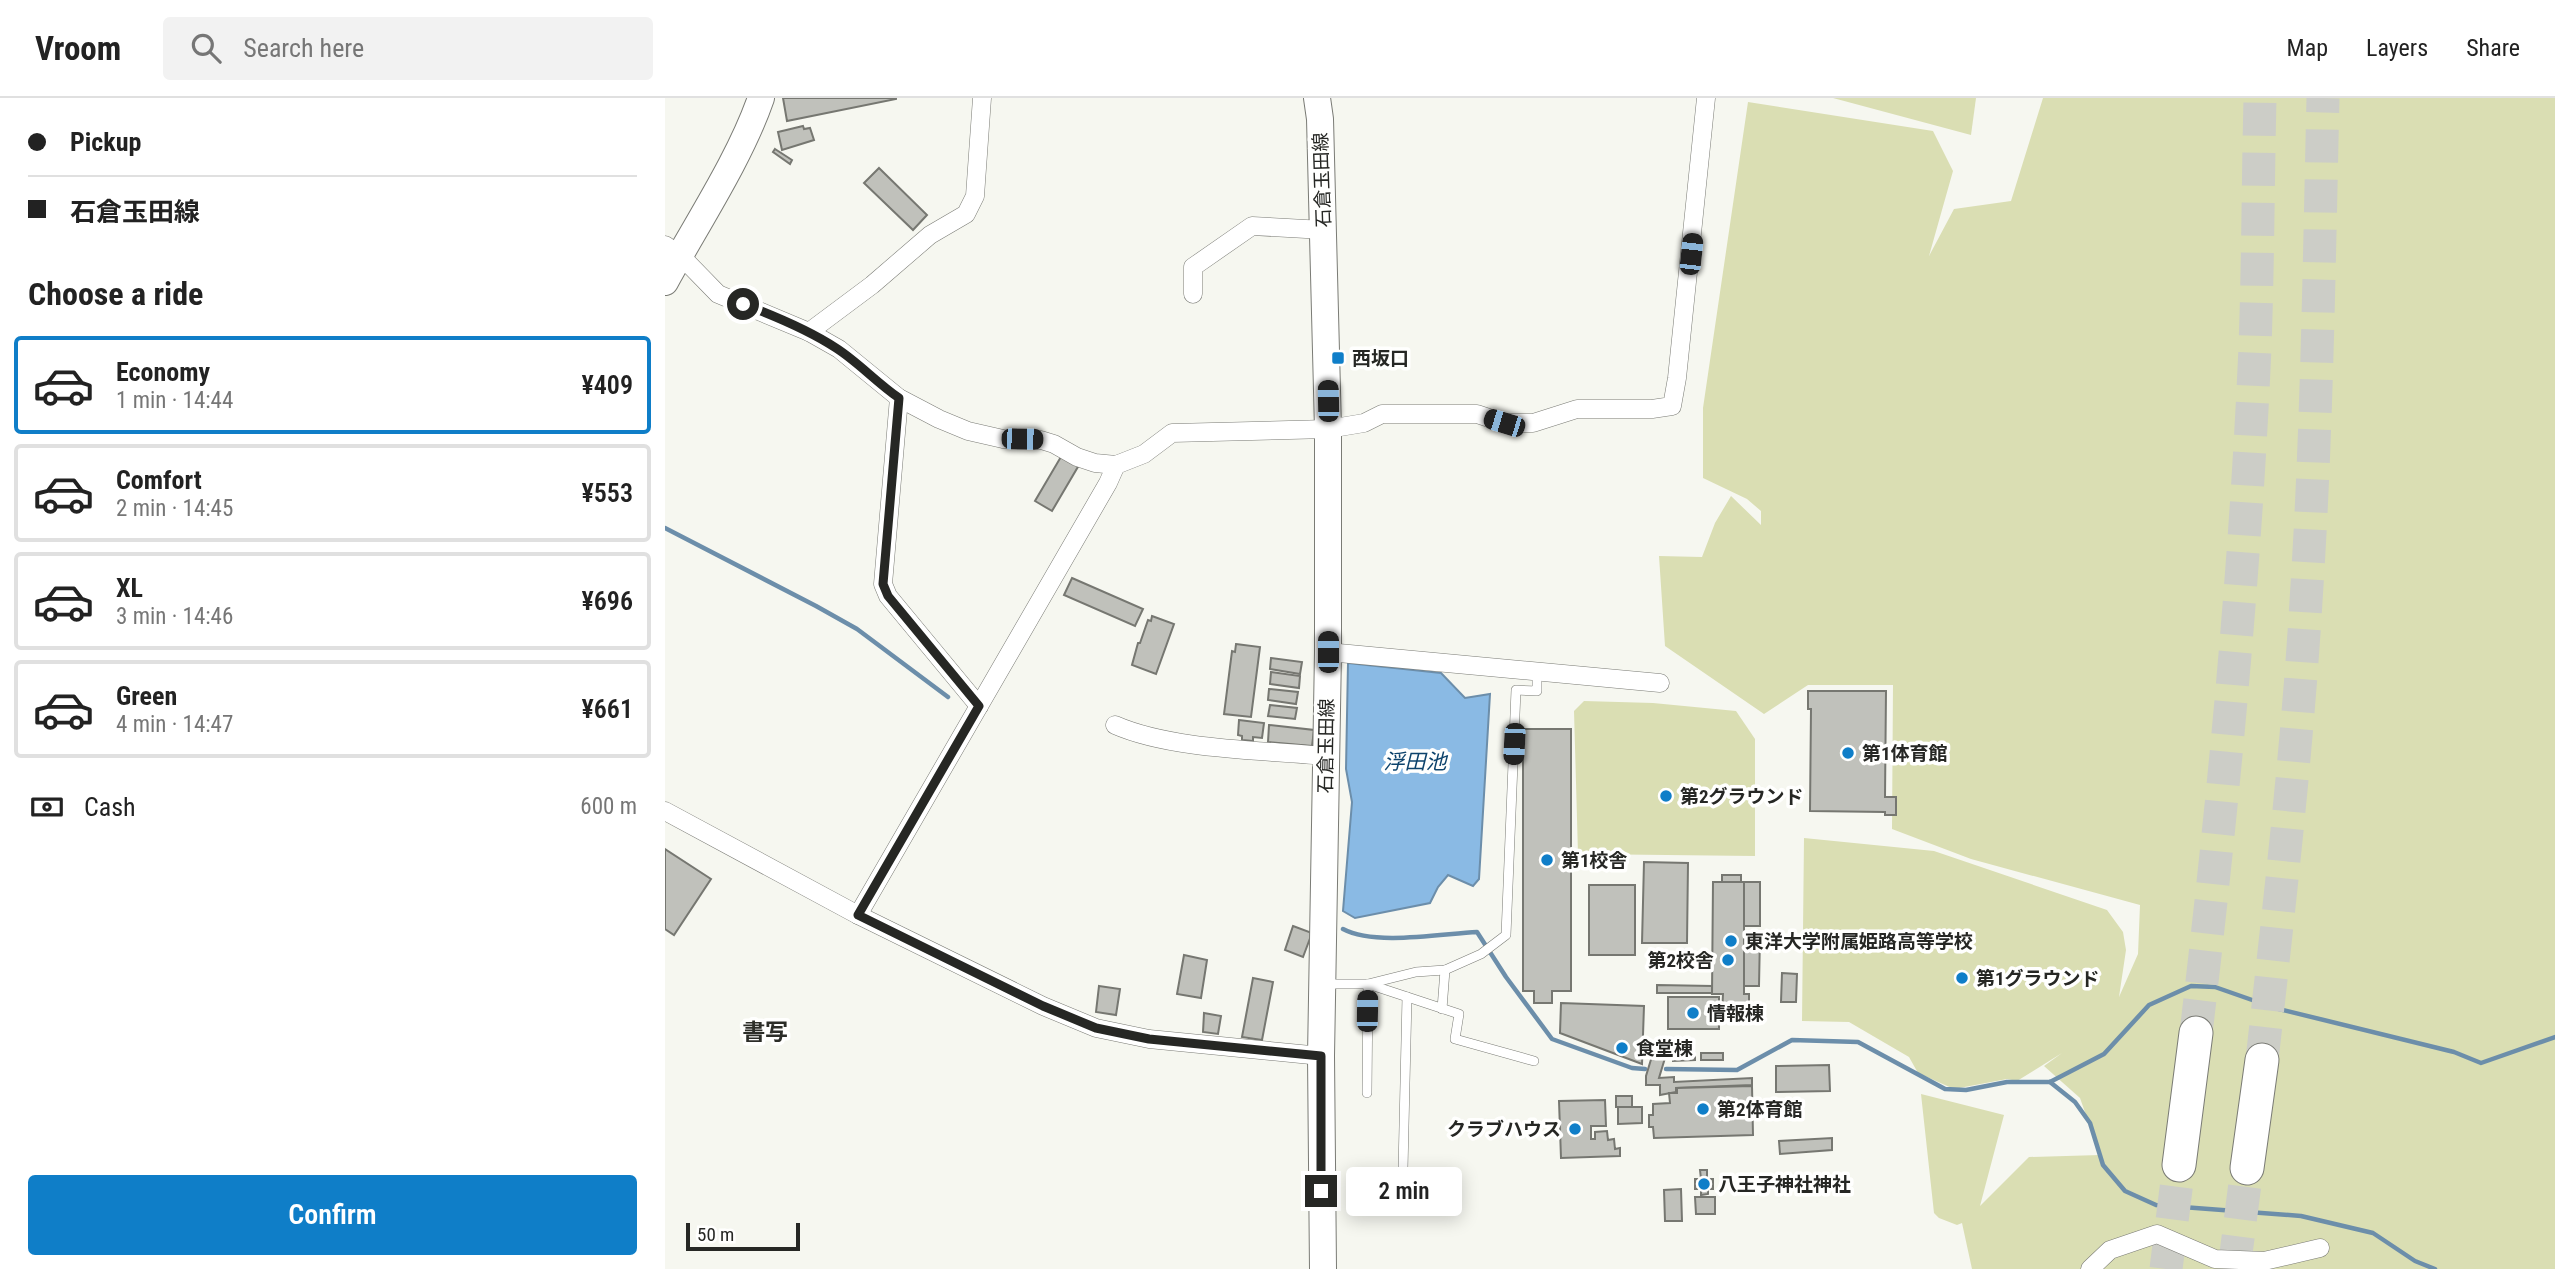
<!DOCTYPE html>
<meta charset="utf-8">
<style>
:root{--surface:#fff;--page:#f2f2f2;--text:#222;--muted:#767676;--line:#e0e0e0;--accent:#0f7ec8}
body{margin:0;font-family:"Roboto Condensed","Noto Sans JP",sans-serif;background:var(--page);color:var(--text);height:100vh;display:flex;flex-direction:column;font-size:26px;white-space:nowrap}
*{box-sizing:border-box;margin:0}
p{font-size:23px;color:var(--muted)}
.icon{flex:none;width:38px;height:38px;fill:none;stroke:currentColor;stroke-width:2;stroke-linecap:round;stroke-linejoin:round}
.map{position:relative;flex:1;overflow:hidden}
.drawer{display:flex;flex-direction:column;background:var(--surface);width:665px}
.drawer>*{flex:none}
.hud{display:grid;align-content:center;height:154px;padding:0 28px;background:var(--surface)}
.scale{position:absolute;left:21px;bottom:18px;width:114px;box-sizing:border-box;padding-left:7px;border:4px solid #262724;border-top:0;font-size:19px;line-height:24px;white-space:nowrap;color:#262724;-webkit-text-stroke:5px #fffffe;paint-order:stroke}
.end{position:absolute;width:32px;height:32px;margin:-16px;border:9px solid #262724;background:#fff;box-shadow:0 0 0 4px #fff}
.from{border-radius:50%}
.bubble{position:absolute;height:49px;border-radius:7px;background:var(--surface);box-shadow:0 4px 18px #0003;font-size:23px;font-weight:600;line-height:49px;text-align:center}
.car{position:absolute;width:21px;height:42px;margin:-21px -10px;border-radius:9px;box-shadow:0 0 5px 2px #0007;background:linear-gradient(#222 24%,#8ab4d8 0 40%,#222 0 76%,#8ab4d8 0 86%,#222 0)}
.hud b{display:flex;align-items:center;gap:24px;height:66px;font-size:26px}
.hud b+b{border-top:2px solid var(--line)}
.hud i{width:18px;height:18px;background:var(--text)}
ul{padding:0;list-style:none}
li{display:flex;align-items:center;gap:21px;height:98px;margin:0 14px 10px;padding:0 14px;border:4px solid var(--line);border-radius:7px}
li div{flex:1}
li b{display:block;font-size:26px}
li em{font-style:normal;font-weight:600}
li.active{border-color:var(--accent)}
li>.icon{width:63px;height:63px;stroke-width:1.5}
h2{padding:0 28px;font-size:32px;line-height:84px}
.pay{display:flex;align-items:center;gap:18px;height:77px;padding:0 28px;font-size:26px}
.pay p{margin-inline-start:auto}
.cta{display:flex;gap:14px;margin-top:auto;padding:14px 28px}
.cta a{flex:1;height:80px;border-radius:7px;background:var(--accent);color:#fff;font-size:28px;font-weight:600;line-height:80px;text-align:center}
header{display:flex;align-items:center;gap:42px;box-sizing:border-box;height:98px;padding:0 35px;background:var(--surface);border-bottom:2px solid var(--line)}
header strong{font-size:33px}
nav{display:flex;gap:38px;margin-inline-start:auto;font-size:24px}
.search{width:490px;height:63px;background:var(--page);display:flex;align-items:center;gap:18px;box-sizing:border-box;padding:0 24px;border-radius:7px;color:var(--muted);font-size:26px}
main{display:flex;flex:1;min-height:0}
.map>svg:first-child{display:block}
.green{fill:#dadeb3}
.water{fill:#8abae4;stroke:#6c8eaa;stroke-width:2}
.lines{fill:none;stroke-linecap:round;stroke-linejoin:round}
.stream{stroke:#6c8eaa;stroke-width:4.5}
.building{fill:#c0c1bb;stroke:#767771;stroke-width:2}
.highway-tunnel{stroke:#cccdc7;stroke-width:33;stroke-dasharray:33 17;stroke-linecap:butt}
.lane-casing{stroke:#7a7b75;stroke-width:10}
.street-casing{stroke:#7a7b75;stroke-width:19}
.secondary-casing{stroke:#7a7b75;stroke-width:28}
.highway-casing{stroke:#7a7b75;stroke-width:35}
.lane{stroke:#fff;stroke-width:9}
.street{stroke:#fff;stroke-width:18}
.secondary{stroke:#fff;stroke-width:26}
.highway{stroke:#fff;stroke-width:33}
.route{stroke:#262724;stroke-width:9}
.poi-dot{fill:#0f7ec8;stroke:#fffffe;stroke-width:2.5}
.labels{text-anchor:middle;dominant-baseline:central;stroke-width:7;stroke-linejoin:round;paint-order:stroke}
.street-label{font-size:19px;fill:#262724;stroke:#fffffe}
.poi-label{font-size:19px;font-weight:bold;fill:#262724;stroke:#fffffe;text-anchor:start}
.water-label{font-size:21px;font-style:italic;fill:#0d436c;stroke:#fffffe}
.quarter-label{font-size:23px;font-weight:bold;fill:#2c2d28;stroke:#fffffe}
</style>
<header>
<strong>Vroom</strong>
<div class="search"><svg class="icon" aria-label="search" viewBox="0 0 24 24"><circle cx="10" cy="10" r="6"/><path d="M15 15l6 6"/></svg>Search here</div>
<nav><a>Map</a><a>Layers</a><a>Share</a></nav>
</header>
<main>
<section class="drawer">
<div class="hud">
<b><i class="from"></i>Pickup</b>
<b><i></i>石倉玉田線</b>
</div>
<h2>Choose a ride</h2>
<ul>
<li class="active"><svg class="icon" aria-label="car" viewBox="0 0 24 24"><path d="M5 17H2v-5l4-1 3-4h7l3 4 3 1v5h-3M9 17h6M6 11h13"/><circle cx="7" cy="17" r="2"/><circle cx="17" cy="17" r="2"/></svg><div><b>Economy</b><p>1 min · 14:44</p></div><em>¥409</em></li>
<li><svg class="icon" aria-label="car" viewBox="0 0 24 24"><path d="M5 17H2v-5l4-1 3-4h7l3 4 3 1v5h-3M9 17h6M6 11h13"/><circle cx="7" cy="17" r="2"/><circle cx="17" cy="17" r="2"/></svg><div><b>Comfort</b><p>2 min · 14:45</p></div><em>¥553</em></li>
<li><svg class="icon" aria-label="car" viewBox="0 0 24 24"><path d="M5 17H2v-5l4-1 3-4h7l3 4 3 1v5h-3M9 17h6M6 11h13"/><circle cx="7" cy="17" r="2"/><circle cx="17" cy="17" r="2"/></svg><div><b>XL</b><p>3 min · 14:46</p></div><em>¥696</em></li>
<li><svg class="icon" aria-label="car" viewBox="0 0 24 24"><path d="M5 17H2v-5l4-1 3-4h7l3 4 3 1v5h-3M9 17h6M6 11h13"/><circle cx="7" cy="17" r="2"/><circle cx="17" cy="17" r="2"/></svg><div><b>Green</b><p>4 min · 14:47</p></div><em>¥661</em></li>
</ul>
<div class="pay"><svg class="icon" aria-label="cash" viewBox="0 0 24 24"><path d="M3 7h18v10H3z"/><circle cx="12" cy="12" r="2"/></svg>Cash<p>600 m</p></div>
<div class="cta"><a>Confirm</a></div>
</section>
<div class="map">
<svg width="1890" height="1171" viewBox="0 0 1890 1171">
<rect width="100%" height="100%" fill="#f6f7f0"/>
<g class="green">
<path d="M1168 0H1311L1306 37Z"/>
<path d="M1378 0H1890V1171H1307L1297 1125 1292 1127 1274 1120 1269 1115 1256 996 1339 1017 1315 1108 1364 1059 1435 1057 1415 1000 1379 968 1397 955 1352 983 1342 981 1289 991 1253 975 1244 959 1184 924 1137 923 1139 740 1269 753 1442 812 1458 834 1461 852 1454 899 1473 856 1475 807 1306 761 1227 731 1228 587H1143L1099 616 1000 548 994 458 1037 459 1050 425 1066 398 1096 427V413L1082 401 1038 380V310L1083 4 1268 33 1288 73 1264 158 1289 111 1346 103Z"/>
<path d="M919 603 988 605 1071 613 1090 641V758L913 756 909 613Z"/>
</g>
<path class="water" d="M683 565 776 575 800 600 825 596 814 781 808 788 783 777 773 789 765 805 690 820 678 813 687 704 681 671Z"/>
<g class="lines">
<g class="stream">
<path d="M0 430 151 508 192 531 283 599"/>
<path d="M678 831C710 848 775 836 812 834L841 879 887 941 967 970 980 971"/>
<path d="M1001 971 1072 972 1127 942 1193 944 1280 991 1301 992 1342 984H1385L1439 956 1484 907 1526 888 1550 889 1610 910 1789 954 1816 965 1890 939"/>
<path d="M1385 984 1410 1004 1425 1025 1438 1067 1460 1093 1491 1107 1636 1118 1708 1135 1750 1163 1770 1171"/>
</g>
</g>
<g class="building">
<path d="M118 0H231V1L122 23Z"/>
<path d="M138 28 139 31 145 30 149 42 117 52 113 34Z"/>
<path d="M110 51 127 62 125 66 108 54Z"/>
<path d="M214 70 262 117 248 132 199 85Z"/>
<path d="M397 357 414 367 387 413 370 403Z"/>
<path d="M407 480 478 511 470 528 399 497Z"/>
<path d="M487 518 509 526 491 576 467 567 473 545H475L483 522 486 523Z"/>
<path d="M571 546 595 549 586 619 559 616 567 553 570 554Z"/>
<path d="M606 560 637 564 635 576 605 571Z"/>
<path d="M606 574 635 578 634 590 605 586Z"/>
<path d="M604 591 633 594 631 606 603 602Z"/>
<path d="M1143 593H1221L1220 699H1231V717H1220V714L1145 713 1146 611H1143Z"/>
<path d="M605 607 632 610 630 621 603 618Z"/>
<path d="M574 622 599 625 597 640 588 639V643L577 642V638L573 637Z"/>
<path d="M604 627 649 632 647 648 603 644Z"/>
<path d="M858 631H906V893H887V905H869V893H858Z"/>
<path d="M0 751 46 781 9 837 0 831Z"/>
<path d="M979 764 1023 765 1022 845H977Z"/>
<rect x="1057" y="777" width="19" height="7"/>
<path d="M1048 784H1079V896H1084V917H1057L1058 896H1047Z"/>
<rect x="1079" y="784" width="16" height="44"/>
<rect x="924" y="787" width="46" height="70"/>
<path d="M628 828 647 835 638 859 620 852Z"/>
<path d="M1079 837H1095L1094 888H1079Z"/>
<path d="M519 857 542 862 536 900 512 896Z"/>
<path d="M1117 875 1132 876 1131 904H1116Z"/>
<path d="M588 880 608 884 597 942 577 939Z"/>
<path d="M992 887 1047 888V895H992Z"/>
<path d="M434 888 455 891 451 917 431 914Z"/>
<rect x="1003" y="899" width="51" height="32"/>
<path d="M896 905 979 908 977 966 895 935Z"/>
<path d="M539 915 556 918 553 936 538 934Z"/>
<path d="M991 945 1003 950 994 980 1009 979V984L1087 980V987L1011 990V994L995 997V987H981V978Z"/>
<rect x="1036" y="955" width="22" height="7"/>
<path d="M1008 956H1030V962L1008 963Z"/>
<path d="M1164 967 1165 993 1111 994V968Z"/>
<path d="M1087 988 1088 1037 989 1040 988 1029H984V1017H988V1006L1005 1005 1004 995H1012V990Z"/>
<rect x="951" y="998" width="16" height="11"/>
<path d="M940 1002 941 1028H926V1041H930V1034L942 1033 943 1042 949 1041 950 1051 955 1050V1058L896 1060 894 1003Z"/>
<path d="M953 1009H977V1025L953 1026Z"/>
<path d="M1167 1040V1052L1115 1056 1114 1043Z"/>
<path d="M1035 1072H1042V1081H1048V1091H1043V1096L1036 1097V1091H1030V1081H1036Z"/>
<path d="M1016 1091 1017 1123H1000L999 1092Z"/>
<path d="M1030 1099H1050V1116H1031Z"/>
</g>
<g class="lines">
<g class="highway-tunnel">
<path d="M1531 935C1558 707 1580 479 1590 249 1593 166 1593 83 1595 0"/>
<path d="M1597 962C1614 809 1632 656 1641 503 1652 336 1654 168 1658 0"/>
<path d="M1501 1171 1514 1067"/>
<path d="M1569 1171 1582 1070"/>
</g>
<g class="lane-casing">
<g id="lane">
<path d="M659 886H703L751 874 780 872 816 856 841 837 851 592 872 593V574"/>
<path d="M777 911 780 872"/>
<path d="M702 995 703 886 794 916 790 941 869 963"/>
<path d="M738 1071 742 899"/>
</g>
</g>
<g class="street-casing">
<g id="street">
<path d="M0 147 15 157 53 196 144 234 174 251 234 300 274 321 303 333 338 341 376 342 389 346 412 359 430 365 451 367 479 356 507 335 663 331 699 325 717 316H812L839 325H868L912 311H987L1007 308 1012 280 1041 0"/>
<path d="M528 196V169L587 128 659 132"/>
<path d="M144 234 207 187 265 137 301 116 310 98 317 0"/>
<path d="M234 300 218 486 223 498 314 608"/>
<path d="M663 554 995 585"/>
<path d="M450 627C507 652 598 652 660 658"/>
<path d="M0 713 193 817 378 908 431 930 484 941 656 958"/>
<path d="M193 817 443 385 451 367"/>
<path d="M1425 1171 1445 1152 1492 1136 1550 1161 1599 1163 1655 1150"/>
</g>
</g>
<g class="secondary-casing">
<g id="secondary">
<path d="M652 0 655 21 663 331V554L656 958 658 1171"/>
<path d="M0 184C31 127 75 61 96 0"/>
</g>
</g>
<g class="highway-casing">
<g id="highway">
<path d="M1514 1067 1531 935"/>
<path d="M1582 1070 1597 962"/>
</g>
</g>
<use href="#lane" class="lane"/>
<use href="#street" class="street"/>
<use href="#secondary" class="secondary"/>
<use href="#highway" class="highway"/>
</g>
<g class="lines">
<path class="route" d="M78 206C110 218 142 231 171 250 193 264 212 285 234 300L218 486 223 498 314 608 193 817 378 908 431 930 484 941 656 958V1093"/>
</g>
<g class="poi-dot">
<rect x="666" y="253" width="14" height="14" rx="3.5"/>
<circle cx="1183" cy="655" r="7"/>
<circle cx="1001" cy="698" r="7"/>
<circle cx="882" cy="762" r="7"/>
<circle cx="1066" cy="843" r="7"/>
<circle cx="1063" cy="862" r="7"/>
<circle cx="1297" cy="880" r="7"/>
<circle cx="1028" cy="915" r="7"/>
<circle cx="957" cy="950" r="7"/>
<circle cx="1038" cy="1011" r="7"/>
<circle cx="910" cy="1031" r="7"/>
<circle cx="1039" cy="1086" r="7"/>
</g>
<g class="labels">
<g class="street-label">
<text transform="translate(657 82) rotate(-92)">石倉玉田線</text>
<text transform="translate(661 648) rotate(-89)">石倉玉田線</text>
</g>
<g class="poi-label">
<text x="687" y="260">西坂口</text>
<text x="1197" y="655">第1体育館</text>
<text x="1015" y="698">第2グラウンド</text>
<text x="896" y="762">第1校舎</text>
<text x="1080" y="843">東洋大学附属姫路高等学校</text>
<text x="1049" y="862" text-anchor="end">第2校舎</text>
<text x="1311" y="880">第1グラウンド</text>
<text x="1042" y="915">情報棟</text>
<text x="971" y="950">食堂棟</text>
<text x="1052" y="1011">第2体育館</text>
<text x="896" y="1031" text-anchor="end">クラブハウス</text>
<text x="1053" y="1086">八王子神社神社</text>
</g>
<g class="water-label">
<text x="750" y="664">浮田池</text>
</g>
<g class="quarter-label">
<text x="100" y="934">書写</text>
</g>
</g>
</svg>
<div class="scale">50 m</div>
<i class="end from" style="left:78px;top:206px"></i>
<i class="end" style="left:656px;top:1093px"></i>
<div class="bubble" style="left:681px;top:1069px;width:116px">2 min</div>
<i class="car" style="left:1026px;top:156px;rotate:6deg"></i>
<i class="car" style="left:663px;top:303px;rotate:359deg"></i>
<i class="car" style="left:839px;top:325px;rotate:287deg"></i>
<i class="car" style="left:357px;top:341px;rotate:91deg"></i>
<i class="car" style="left:663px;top:554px;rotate:0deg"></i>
<i class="car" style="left:849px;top:646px;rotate:183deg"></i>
<i class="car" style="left:702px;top:913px;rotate:1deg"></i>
</div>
</main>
